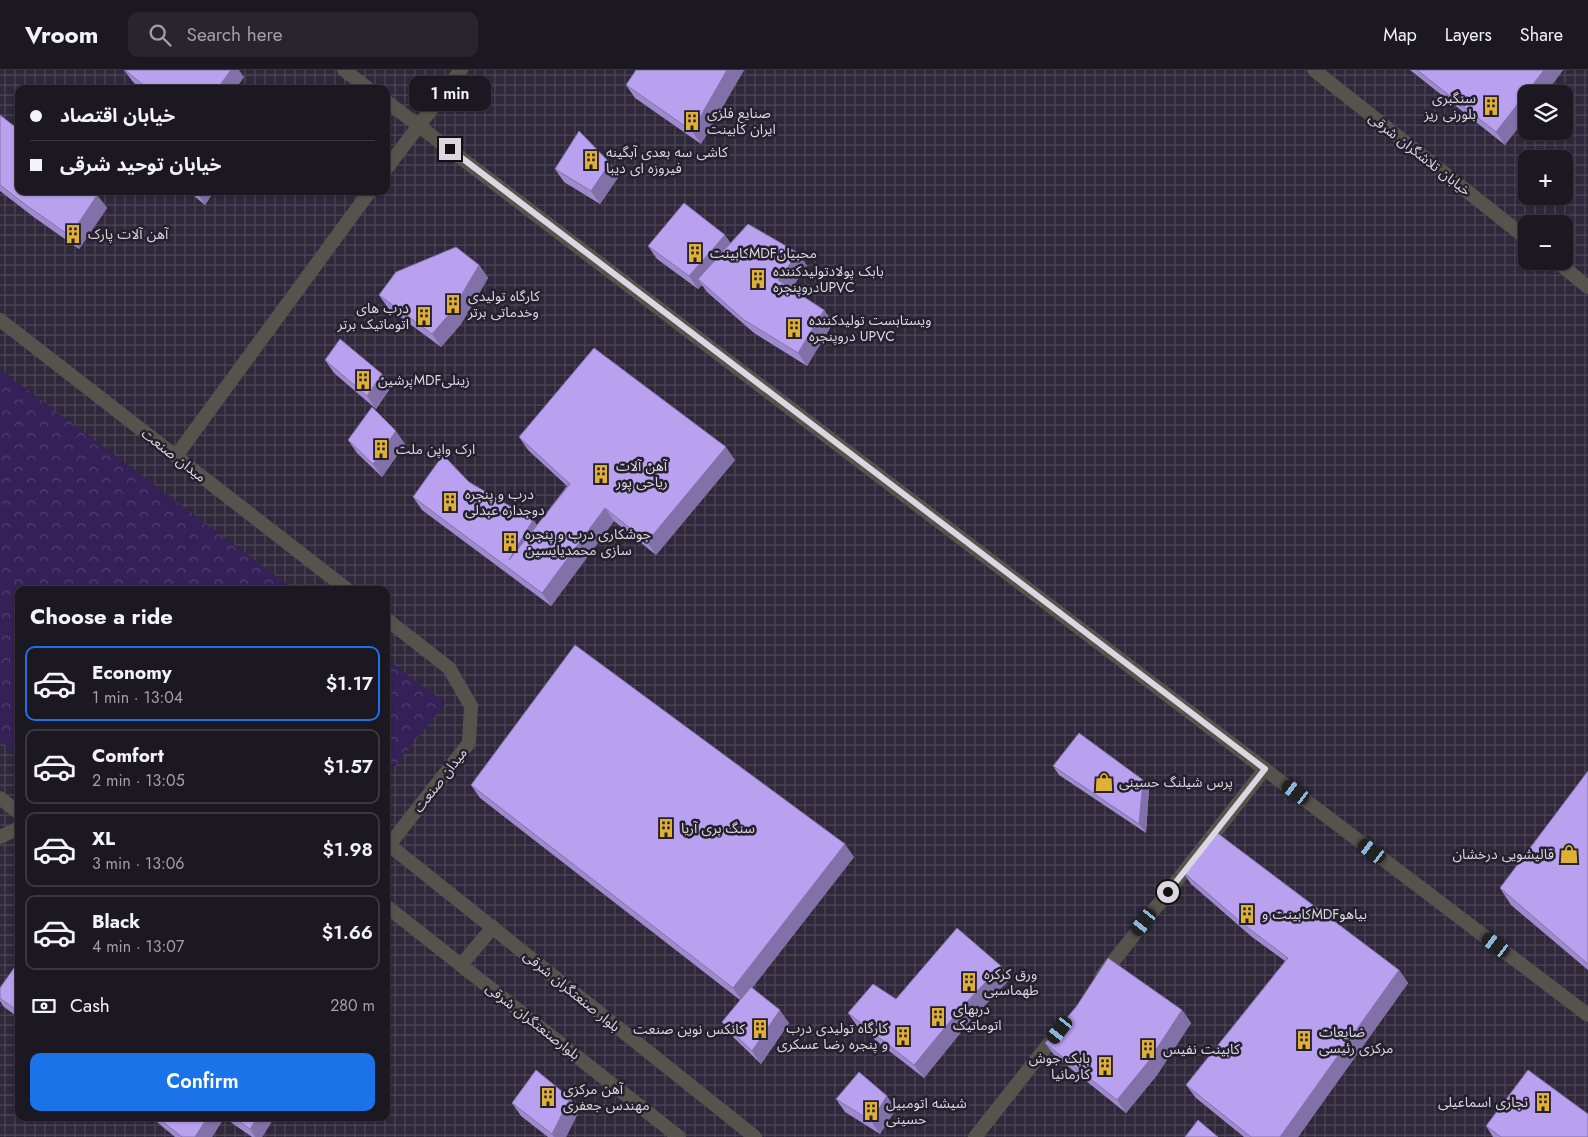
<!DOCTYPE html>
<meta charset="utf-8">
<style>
:root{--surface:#1b1822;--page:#28252f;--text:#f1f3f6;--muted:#a0a0a5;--line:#393740;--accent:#1a73e8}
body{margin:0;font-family:Jost,"Noto Sans Arabic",sans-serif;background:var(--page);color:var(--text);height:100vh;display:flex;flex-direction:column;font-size:19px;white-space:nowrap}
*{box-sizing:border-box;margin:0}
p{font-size:16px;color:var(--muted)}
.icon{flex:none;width:28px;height:28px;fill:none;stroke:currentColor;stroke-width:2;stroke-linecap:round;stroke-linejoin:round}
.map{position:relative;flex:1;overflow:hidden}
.drawer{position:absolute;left:15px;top:516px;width:375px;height:535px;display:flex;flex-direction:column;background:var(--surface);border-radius:10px;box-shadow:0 1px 4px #0004,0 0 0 1px var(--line)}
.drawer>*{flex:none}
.top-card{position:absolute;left:15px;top:15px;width:375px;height:110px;border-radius:10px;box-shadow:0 1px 4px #0004,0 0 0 1px var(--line);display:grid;align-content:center;height:110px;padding:0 15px;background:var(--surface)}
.fabs{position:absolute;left:1518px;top:15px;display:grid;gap:10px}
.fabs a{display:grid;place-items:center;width:55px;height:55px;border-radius:10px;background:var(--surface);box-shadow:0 1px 4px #0004,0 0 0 1px var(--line);font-size:25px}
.end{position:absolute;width:22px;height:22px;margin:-11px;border:6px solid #dad7e0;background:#111;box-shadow:0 0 0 2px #111}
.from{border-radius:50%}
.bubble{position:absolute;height:35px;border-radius:10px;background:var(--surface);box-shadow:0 1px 4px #0004,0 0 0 1px var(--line);font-size:16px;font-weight:600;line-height:35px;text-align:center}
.car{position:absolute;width:15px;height:30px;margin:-15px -8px;border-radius:6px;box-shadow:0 0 4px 1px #0007;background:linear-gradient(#222 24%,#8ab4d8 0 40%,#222 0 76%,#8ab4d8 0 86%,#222 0)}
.top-card b{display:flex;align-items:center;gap:18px;height:48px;font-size:19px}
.top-card b+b{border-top:1px solid var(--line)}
.top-card i{width:12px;height:12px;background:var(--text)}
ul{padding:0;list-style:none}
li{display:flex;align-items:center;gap:15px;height:75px;margin:0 10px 8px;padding:0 5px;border:2px solid var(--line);border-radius:10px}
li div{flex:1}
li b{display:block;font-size:19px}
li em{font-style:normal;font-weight:600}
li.current{border-color:var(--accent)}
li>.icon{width:45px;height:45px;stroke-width:1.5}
h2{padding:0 15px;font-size:22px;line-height:60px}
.pay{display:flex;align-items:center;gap:12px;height:55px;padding:0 15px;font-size:19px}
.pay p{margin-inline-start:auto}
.primary-button{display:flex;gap:10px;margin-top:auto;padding:10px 15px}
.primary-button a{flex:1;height:58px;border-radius:10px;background:var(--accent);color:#fff;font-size:20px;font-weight:600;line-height:58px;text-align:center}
header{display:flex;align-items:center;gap:30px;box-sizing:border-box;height:70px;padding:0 25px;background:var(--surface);border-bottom:1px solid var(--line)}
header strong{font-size:24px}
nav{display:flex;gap:28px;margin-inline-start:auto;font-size:18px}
.search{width:350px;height:45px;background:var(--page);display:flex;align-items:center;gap:12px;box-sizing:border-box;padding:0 18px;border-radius:10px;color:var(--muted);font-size:19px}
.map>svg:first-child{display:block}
.industrial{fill:url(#industrial-grid);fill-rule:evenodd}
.forest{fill:url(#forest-crowns)}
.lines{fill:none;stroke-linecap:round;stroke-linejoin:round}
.minor{stroke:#56534c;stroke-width:14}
.tertiary{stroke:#56534c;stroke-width:14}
.wall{fill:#9f8ace}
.shaded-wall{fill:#8271a8}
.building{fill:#b9a1f0;stroke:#8271a8}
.route{stroke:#dad7e0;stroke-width:6}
.labels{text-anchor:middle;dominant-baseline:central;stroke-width:5;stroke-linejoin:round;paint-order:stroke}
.poi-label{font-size:14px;fill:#dad7e0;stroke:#24202d;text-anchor:start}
.street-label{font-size:14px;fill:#dad7e0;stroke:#24202d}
</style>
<header>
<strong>Vroom</strong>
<div class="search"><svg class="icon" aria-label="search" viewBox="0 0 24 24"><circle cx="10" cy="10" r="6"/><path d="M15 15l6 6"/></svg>Search here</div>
<nav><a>Map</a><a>Layers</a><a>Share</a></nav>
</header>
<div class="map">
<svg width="1588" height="1067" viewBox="0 0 1588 1067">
<defs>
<pattern id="industrial-grid" width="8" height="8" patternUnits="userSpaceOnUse" patternTransform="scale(1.25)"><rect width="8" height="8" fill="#2e283a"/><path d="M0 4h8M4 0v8" fill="none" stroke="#4c4656"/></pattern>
<pattern id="forest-crowns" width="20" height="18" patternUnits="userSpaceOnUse" patternTransform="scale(1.25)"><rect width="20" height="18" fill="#352157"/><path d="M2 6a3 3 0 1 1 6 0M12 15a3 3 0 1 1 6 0" fill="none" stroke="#52406f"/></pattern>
</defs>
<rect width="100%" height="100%" fill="#24202d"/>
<path class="industrial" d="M0 0H1588V1067H0ZM19 19H386V121H19ZM1526 24H1564V61H1526ZM1526 89H1564V126H1526ZM1526 154H1564V191H1526ZM19 520H386V1048H19Z"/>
<g class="forest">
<path d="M0 299 295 520H19V686L0 671Z"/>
<path d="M386 589 446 633 386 707Z"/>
</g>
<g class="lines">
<g class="minor">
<path d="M344 0 369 19"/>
<path d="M1314 0 1526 168"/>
<path d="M386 31 1588 945"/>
<path d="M386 99 461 0"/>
<path d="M1556 191 1588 217"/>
<path d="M0 250 348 520"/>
<path d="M176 386 370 121"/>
<path d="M386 549 449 598 471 636 469 673 386 779"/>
<path d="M0 728 19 743"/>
<path d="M389 775 755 1067"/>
<path d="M386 836 679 1067"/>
<path d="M461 895 493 857"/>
<path d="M1101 907 1265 699"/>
<path d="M975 1067 1059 961"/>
</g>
<path class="tertiary" d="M0 767 19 758"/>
</g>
<g class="wall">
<path d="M124 0 244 7 235 19H141L133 12Z"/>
<path d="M744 0 701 74 635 28 626 15Z"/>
<path d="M1410 0H1563L1545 24H1526L1505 75Z"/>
<path d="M0 45 97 125 107 138 79 179 35 148 0 121Z"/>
<path d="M610 93 619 106 600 134 564 112 555 99Z"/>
<path d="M188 121H214L205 135Z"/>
<path d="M731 173 798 183 807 196 791 219 824 240 833 253 807 296 754 263 707 222 702 215 698 219 657 189 648 176Z"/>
<path d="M479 195 488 208 461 254 441 277 388 238 379 225Z"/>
<path d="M325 290 391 317 376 339 334 303Z"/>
<path d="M519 367 735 390 656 485 614 451 551 536 422 440 413 427 469 412 533 450 537 455 567 416 528 380Z"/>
<path d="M348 370 405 374 382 407 357 383Z"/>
<path d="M1053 696 1149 719 1146 763 1059 705Z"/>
<path d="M1588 701V900L1511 835 1500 818Z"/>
<path d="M471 715 854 787 752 918 789 953 761 994 731 965 722 952 740 930 480 728Z"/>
<path d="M1182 801 1399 900 1408 913 1298 1067H1244L1196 1028 1186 1015 1285 891 1252 867 1191 814Z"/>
<path d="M19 891V948L4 937 0 931V918Z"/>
<path d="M1001 896 1010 909 970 951 924 1008 857 956 848 943 896 929Z"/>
<path d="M1182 940 1191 953 1157 1005 1126 1043 1055 986 1045 973Z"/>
<path d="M570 1028 579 1041 566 1067H548L521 1046 512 1033Z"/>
<path d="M836 1029 896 1039 880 1064 845 1042Z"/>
<path d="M152 1048H224L212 1067H175Z"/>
<path d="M227 1048H274L262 1067H252L229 1051Z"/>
<path d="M1486 1056 1588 1067H1493Z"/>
</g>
<g class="shaded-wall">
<path d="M231 0H239L244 7 235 19H217Z"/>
<path d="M727 0H744L701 74 692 61Z"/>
<path d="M1544 0H1563L1545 24H1526V48L1505 75 1496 62Z"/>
<path d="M610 93 619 106 600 134 591 121Z"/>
<path d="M196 121H214L205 135Z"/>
<path d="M97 125 107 138 79 179 70 166Z"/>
<path d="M725 165 734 178 698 209 702 215 698 219 689 206Z"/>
<path d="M798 183 807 196 787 223 778 210Z"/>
<path d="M479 195 488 208 461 254 441 277 432 264Z"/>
<path d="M824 240 833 253 807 296 798 283Z"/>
<path d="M382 304 391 317 376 339 367 326Z"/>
<path d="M396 361 405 374 382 407 373 394Z"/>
<path d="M726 377 735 390 656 485 647 472Z"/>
<path d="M605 438 614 451 551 536 542 523Z"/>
<path d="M533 450 542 463 509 490Z"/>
<path d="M1143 710 1149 719 1146 763 1139 754Z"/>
<path d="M845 774 854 787 742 931 733 918Z"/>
<path d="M1001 896 1010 909 970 951 924 1008 914 995 961 938Z"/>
<path d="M1399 900 1408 913 1298 1067H1280Z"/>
<path d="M780 940 789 953 761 994 752 981Z"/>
<path d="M1182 940 1191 953 1157 1005 1126 1043 1117 1030Z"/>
<path d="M887 1026 896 1039 880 1064 871 1051Z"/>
<path d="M570 1028 579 1041 566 1067H554L552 1064Z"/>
<path d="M207 1048H224L212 1067H195Z"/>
<path d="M257 1048H274L262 1067H255L250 1059Z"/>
</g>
<g class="building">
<path d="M125 0H231L217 19H148Z"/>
<path d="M636 0H727L692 61 626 15Z"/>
<path d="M1417 0H1544L1496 62Z"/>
<path d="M0 45 19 60V121H93L97 125 70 166 26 135 0 115Z"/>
<path d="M579 61 610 93 591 121 555 99Z"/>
<path d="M684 133 725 165 689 206 648 176Z"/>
<path d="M748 154 798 183 778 210 824 240 798 283 744 250 698 209Z"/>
<path d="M456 177 479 195 452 241 432 264 379 225 396 202Z"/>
<path d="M340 269 382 304 367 326 325 290Z"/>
<path d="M594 278 726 377 647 472 605 438 542 523 413 427 443 385 469 412 533 450 509 490 570 414 519 367Z"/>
<path d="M372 337 396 361 373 394 348 370Z"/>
<path d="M575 575 845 774 733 918 471 715Z"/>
<path d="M1079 663 1143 710 1139 754 1053 696Z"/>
<path d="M1588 701V894L1500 818Z"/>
<path d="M1216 762 1399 900 1280 1067H1251L1186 1015 1288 888 1243 854 1182 801Z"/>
<path d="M957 858 1001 896 961 938 914 995 848 943 873 914 896 929Z"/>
<path d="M1108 888 1182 940 1148 992 1117 1030 1045 973 1076 937Z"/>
<path d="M19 891V942L0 928V918Z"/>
<path d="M751 917 780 940 752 981 722 952Z"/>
<path d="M536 1000 570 1028 552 1064 512 1033Z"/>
<path d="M1528 1000 1588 1044V1067H1501L1486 1056Z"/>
<path d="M859 1002 887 1026 871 1051 836 1029Z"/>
<path d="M158 1048H207L195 1067H182Z"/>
<path d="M234 1048H257L250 1059Z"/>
<path d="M1198 1050 1218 1067H1185Z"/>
</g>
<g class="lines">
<path class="route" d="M450 79 1265 699 1168 822"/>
</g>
<defs>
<g id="building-bare" transform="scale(1.5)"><path d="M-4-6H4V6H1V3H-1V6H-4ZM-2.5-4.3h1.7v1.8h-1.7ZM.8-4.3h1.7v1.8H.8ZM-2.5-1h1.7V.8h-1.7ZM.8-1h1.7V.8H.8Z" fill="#dfb034" stroke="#24202d" stroke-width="2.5" paint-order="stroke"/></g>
<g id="shop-bare" transform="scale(1.5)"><path d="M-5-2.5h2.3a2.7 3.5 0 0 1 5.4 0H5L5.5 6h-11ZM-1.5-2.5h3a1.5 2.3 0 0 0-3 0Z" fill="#dfb034" stroke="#24202d" stroke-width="2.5" paint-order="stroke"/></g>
</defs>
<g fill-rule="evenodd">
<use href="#building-bare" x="1491" y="36"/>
<use href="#building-bare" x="692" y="51"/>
<use href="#building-bare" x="591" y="90"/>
<use href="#building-bare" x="73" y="164"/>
<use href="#building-bare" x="695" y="183"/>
<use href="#building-bare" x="758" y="209"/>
<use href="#building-bare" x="453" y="234"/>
<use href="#building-bare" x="424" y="246"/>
<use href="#building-bare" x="794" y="258"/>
<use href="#building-bare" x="363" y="310"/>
<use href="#building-bare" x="381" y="379"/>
<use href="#building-bare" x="601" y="404"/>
<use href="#building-bare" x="450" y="432"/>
<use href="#building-bare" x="510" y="472"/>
<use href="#shop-bare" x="1104" y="712"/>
<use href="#building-bare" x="666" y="758"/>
<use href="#shop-bare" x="1569" y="784"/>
<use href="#building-bare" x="1247" y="844"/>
<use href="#building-bare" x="969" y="912"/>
<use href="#building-bare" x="938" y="947"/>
<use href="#building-bare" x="760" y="959"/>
<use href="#building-bare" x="903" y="966"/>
<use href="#building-bare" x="1304" y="970"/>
<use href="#building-bare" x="1148" y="979"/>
<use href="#building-bare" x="1105" y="996"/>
<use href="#building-bare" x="548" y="1027"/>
<use href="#building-bare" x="1543" y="1032"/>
<use href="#building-bare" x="871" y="1041"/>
</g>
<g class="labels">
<g class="poi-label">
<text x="1476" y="28" text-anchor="end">سنگبری<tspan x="1476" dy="16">بلورنی ریز</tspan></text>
<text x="707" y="43">صنایع فلزی<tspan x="707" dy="16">ایران کابینت</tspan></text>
<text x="606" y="82">کاشی سه بعدی آبگینه<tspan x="606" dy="16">فیروزه ای دیبا</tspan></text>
<text x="88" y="164">آهن آلات پارک</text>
<text x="710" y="183">کابینتMDFمحبیان</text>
<text x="773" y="201">بابک پولادتولیدکننده<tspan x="773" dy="16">دروپنجرهUPVC</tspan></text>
<text x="468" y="226">کارگاه تولیدی<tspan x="468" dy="16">وخدماتی برتر</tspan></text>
<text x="409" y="238" text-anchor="end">درب های<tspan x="409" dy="16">اتوماتیک برتر</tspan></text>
<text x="809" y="250">ویستابست تولیدکننده<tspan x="809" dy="16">دروپنجره UPVC</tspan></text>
<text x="378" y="310">پرشینMDFزینلی</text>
<text x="396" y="379">ارک واپن ملت</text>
<text x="616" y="396">آهن آلات<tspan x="616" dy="16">ریاحی پور</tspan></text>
<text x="465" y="424">درب و پنجره<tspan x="465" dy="16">دوجداره عبدلی</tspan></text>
<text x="525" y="464">جوشکاری درب و پنجره<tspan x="525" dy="16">سازی محمدیایسین</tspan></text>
<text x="1119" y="712">پرس شیلنگ حسینی</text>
<text x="681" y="758">سنگ بری آریا</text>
<text x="1554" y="784" text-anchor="end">قالیشویی درخشان</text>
<text x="1262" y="844">کابینت وMDFبیاهو</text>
<text x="984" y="904">ورق کرکره<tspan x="984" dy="16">طهماسبی</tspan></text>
<text x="953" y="939">دربهای<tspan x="953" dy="16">اتوماتیک</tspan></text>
<text x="888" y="958" text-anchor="end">کارگاه تولیدی درب<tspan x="888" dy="16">و پنجره رضا عسکری</tspan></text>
<text x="745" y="959" text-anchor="end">کانکس نوین صنعت</text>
<text x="1319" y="962">ضایعات<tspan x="1319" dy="16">مرکزی رئیسی</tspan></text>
<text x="1163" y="979">کابینت نفیس</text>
<text x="1090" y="988" text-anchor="end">بابک جوش<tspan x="1090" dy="16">کارمانیا</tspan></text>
<text x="563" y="1019">آهن مرکزی<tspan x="563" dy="16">مهندس جعفری</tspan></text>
<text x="1528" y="1032" text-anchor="end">نجاری اسماعیلی</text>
<text x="886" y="1033">شیشه اتومبیل<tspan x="886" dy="16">حسینی</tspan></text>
</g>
<g class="street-label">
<text transform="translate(1420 84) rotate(38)">خیابان تلاشگران شرقی</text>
<text transform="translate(174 385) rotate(38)">میدان صنعت</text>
<text transform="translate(440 710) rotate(-52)">میدان صنعت</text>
<text transform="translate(572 921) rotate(39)">بلوار صنعتگران شرقی</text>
<text transform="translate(533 951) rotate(38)">بلوارصنعتگران شرقی</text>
</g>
</g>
</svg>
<div class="fabs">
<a><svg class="icon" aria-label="layers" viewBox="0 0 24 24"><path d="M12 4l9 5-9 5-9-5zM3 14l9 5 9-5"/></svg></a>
<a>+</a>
<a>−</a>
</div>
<i class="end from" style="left:1168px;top:822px"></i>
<i class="end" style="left:450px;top:79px"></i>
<div class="bubble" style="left:409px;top:6px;width:82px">1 min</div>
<i class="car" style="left:1296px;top:722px;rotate:307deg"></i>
<i class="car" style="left:1372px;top:781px;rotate:307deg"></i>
<i class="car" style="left:1144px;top:852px;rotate:218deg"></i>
<i class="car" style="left:1496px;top:875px;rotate:307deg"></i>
<i class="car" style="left:1060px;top:960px;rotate:218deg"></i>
<div class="top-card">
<b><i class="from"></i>خیابان اقتصاد</b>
<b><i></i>خیابان توحید شرقی</b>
</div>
<section class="drawer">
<h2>Choose a ride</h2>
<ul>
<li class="current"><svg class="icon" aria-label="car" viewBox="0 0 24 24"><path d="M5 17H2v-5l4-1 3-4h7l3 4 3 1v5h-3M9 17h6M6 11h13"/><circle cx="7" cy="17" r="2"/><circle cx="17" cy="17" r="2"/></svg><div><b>Economy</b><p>1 min · 13:04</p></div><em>$1.17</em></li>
<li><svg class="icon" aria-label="car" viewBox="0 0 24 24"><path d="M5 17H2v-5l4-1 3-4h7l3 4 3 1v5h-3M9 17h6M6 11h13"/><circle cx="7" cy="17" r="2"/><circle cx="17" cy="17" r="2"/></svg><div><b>Comfort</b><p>2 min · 13:05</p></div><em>$1.57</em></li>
<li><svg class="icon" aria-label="car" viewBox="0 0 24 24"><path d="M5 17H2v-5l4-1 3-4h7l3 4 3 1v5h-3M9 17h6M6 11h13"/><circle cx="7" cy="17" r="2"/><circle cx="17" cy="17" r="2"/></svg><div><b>XL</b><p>3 min · 13:06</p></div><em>$1.98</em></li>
<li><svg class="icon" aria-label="car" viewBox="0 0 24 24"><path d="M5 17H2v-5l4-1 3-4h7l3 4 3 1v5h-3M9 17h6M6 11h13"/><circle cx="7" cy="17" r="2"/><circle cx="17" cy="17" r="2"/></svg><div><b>Black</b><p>4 min · 13:07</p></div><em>$1.66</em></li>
</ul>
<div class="pay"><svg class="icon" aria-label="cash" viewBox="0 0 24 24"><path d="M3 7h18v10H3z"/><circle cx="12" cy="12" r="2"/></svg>Cash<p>280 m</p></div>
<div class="primary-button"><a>Confirm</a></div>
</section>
</div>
